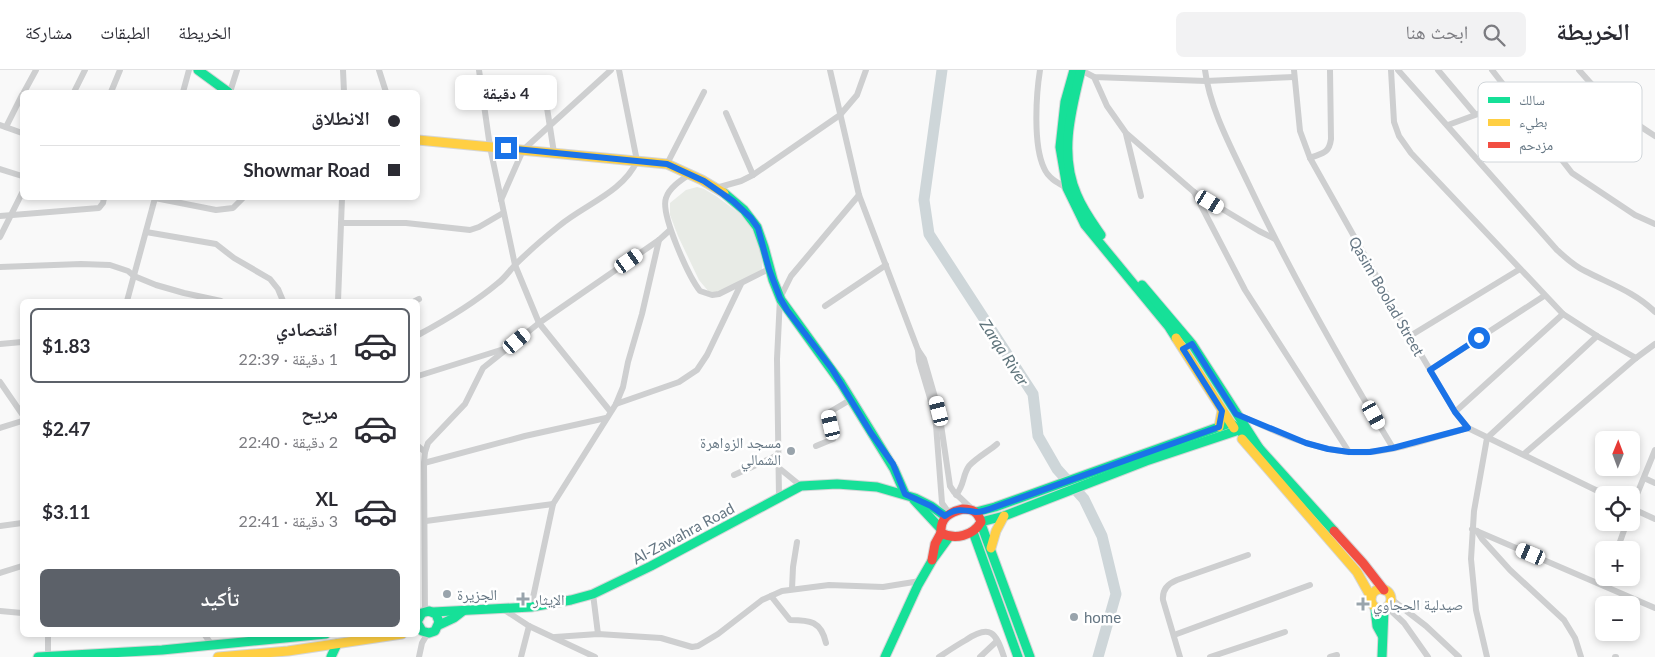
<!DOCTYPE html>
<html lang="ar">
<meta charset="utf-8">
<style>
:root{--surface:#fff;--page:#f2f2f3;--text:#2b2b33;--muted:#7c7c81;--line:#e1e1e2;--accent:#5c6169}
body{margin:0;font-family:Lato,"Noto Naskh Arabic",sans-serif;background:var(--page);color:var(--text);direction:rtl;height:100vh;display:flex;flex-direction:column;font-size:19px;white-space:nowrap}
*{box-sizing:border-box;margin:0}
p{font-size:16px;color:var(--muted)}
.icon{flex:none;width:28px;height:28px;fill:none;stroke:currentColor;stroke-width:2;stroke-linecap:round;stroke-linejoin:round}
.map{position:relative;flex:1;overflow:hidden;direction:ltr}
.panel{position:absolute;left:20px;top:229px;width:400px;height:338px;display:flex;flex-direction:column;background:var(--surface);border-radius:8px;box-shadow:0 2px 8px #0003;direction:rtl}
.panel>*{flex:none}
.guide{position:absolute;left:20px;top:20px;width:400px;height:110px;border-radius:8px;box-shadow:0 2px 8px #0003;direction:rtl;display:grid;align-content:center;height:110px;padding:0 20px;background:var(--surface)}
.needle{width:32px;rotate:1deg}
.controls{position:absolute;left:1595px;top:361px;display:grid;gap:10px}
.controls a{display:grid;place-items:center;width:45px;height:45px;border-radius:8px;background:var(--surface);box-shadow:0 2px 8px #0003;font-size:25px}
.end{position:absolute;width:22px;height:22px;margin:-11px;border:6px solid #1a73e8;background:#fff;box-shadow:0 0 0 2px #fff}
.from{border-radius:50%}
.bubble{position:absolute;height:35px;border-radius:8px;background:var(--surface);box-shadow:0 2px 8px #0003;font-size:16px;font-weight:700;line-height:35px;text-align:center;direction:rtl}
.car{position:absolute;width:15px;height:30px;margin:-15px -8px;border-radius:6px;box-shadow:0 0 4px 1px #0007;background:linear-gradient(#fff 24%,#345 0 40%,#fff 0 76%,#345 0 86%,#fff 0)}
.guide b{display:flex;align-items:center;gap:18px;height:48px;font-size:19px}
.guide b+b{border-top:1px solid var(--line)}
.guide i{width:12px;height:12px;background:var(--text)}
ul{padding:9px 0 0;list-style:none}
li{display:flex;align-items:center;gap:15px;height:75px;margin:0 10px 8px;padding:0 10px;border:2px solid transparent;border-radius:8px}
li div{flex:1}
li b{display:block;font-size:19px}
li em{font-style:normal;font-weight:700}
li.selected{border-color:var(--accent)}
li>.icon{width:45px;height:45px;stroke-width:1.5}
.button{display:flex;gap:10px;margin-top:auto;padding:10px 20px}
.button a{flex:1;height:58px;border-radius:8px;background:var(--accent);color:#fff;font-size:20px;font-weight:700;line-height:58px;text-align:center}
header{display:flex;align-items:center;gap:30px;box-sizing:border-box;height:70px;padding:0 25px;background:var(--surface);border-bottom:1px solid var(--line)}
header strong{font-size:24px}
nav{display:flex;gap:28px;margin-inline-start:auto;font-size:18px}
.search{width:350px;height:45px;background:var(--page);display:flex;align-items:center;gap:12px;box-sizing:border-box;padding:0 18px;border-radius:8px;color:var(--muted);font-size:19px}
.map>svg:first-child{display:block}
.green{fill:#e8ebe6}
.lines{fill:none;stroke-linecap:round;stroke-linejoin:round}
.river{stroke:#ced6d9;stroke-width:11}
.fast-casing{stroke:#d5d6d7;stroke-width:11}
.slow-casing{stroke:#d5d6d7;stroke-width:11}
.jam-casing{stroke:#d5d6d7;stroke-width:11}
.street{stroke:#cecfd0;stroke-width:6}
.fast{stroke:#16e098;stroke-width:9}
.slow{stroke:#ffcf43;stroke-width:9}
.jam{stroke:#f24e42;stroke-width:9}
.route{stroke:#1a73e8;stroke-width:6}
.poi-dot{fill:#99a4ac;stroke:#fff;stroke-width:2}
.labels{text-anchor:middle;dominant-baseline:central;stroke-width:5;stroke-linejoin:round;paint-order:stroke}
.street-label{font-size:15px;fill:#657683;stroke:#fff}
.poi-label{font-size:15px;fill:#657683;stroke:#fff;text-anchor:start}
.water-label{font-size:16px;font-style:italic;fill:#60757c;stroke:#fff}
.key{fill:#fff;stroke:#d1d6da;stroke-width:1}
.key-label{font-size:14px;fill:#657683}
</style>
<header>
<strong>الخريطة</strong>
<div class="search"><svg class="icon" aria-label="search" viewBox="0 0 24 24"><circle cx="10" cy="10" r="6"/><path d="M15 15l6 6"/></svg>ابحث هنا</div>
<nav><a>الخريطة</a><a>الطبقات</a><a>مشاركة</a></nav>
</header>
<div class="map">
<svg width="1655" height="587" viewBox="0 0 1655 587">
<rect width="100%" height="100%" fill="#f9f9f9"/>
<path class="green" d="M697 117 704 119 716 126 751 152 763 181 762 200 717 225 709 222 699 210 678 166 670 145V133L686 120Z"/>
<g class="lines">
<path class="river" d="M942 0 924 130 929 164 1033 324 1038 366 1057 399 1084 429 1102 466 1116 524 1098 587"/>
<g class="fast-casing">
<g id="fast">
<path d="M198 0 228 22"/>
<path d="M1074 0 1065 32 1060 77 1067 118 1085 155 1169 257 1176 268"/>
<path d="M1081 0C1071 41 1059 85 1077 125 1083 140 1092 152 1101 165"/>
<path d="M724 123 744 140 757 157 764 177 773 210 781 230 841 313 894 399 905 424"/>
<path d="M1142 215 1192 274 1259 378 1334 461"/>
<path d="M914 430 940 458"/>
<path d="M976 442 995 437 1230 353C1242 359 1247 372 1259 378"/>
<path d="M981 452 1004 446 1146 391 1236 361"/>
<path d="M981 454 1030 587"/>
<path d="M973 462 1018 587"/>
<path d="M1375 538 1377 556 1382 565"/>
<path d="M433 542 531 537 571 530 593 524 651 496 801 416 837 414 877 417 915 428 931 436 945 446"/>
<path d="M418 550 422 543 429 541 436 544 439 552 435 561 429 563 422 561 418 554"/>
<path d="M439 555 454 548 463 541"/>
<path d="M38 587 162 580 326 564"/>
<path d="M331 587 337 574"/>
<path d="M885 587 918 515 933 489 949 467"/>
<path d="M1382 587 1384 539"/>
</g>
</g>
<g class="slow-casing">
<g id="slow">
<path d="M418 70 667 94 702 110 724 123"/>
<path d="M1176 268 1234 358"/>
<path d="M1219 357 1222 341"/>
<path d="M1242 369 1357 502 1371 527"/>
<path d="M991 478 996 461 1004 446"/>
<circle cx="1381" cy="529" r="10"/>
<path d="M218 587 288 581 402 564"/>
</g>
</g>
<g class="jam-casing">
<g id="jam">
<path d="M963 439C973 439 978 442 981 452 973 466 955 470 941 463 940 448 949 442 963 439Z"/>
<path d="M1334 461 1363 493 1384 520"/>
<path d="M932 490 935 474 941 463"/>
</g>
</g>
<g class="street">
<path d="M343 0 344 22"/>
<path d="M379 0 386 22"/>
<path d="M479 0 490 77 515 195 539 253 610 341"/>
<path d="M830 0 859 125 918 280 919 291 930 328 936 355 942 433 949 443"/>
<path d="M1040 0C1036 25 1033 75 1044 98 1048 108 1058 113 1067 118"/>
<path d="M1081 0 1094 7 1206 11 1294 7"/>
<path d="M1205 0C1210 39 1231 77 1248 113 1291 204 1341 292 1393 378"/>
<path d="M1294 0 1300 61 1310 88 1410 266 1455 342 1468 358 1606 425"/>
<path d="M1391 0 1394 52 1399 66 1411 83 1563 244 1597 266 1636 288"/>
<path d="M1398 0 1557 180C1566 188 1574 196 1585 201 1610 214 1635 222 1655 242"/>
<path d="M1438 0 1475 44"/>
<path d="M1492 0 1572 103 1635 145 1655 154"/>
<path d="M1579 0C1604 29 1623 46 1655 66"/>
<path d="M1094 7 1107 36 1126 63 1194 122 1259 161 1275 169"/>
<path d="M543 12 554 83"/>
<path d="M1566 20 1592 52"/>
<path d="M24 22 36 0"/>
<path d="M74 22 85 0"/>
<path d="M111 22 120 0"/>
<path d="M183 22 189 0"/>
<path d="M230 22 237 0"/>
<path d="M726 43 753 105"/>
<path d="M0 55 22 63"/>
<path d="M1448 55 1516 30 1592 15"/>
<path d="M6 57 22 25"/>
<path d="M1126 64 1141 126"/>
<path d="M1310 88C1322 83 1329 84 1331 69L1330 0"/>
<path d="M667 94 704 22"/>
<path d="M0 99 22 106"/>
<path d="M690 104C681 110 669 118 666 128 660 144 689 207 700 221L712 225 719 224 769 199"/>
<path d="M716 118 741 111 753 105 840 45 857 25 866 0"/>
<path d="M1194 122 1245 220 1349 382"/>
<path d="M155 128 216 140 233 138 243 128"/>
<path d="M501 130 523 80 611 0"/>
<path d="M0 146 99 138 103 133 104 128"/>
<path d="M341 153H406L470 160 479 157 503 143"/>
<path d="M146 162 216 174 234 188 270 209 278 219 283 231"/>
<path d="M0 167 22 123"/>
<path d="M0 197 81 194 110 195 128 201 134 206 156 215 184 223 221 231"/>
<path d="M127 231 155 128"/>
<path d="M338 231 342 128"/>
<path d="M415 231 419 229"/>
<path d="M825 236 886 195"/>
<path d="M418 265C446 250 473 234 498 213 505 208 510 200 516 194 529 181 544 168 559 156 584 135 623 122 637 91L619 0"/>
<path d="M1410 266 1520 199"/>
<path d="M0 274 22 272"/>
<path d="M918 280 924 289 939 341 950 416 954 422 972 439"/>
<path d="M1430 300 1544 226"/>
<path d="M418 306 507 278"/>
<path d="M0 312 22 344"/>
<path d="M616 334 679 312 697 300 707 285 741 214"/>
<path d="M1455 342 1563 244"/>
<path d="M1237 344C1272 360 1310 379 1349 382 1389 385 1430 368 1468 358"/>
<path d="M0 358 22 351"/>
<path d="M418 376 425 382"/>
<path d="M816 376 833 369 828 343 850 330"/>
<path d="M1524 384 1636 288 1655 274"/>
<path d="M424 393 525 366 606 348"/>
<path d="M779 398 801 416"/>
<path d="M734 405 778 385"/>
<path d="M1644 408 1655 413"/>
<path d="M956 425C965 414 962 406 969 396 976 388 989 381 997 374"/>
<path d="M779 427 777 289 780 228 791 206 859 125"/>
<path d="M1631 438 1655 449"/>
<path d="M1631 439 1655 380"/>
<path d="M426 451 553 434"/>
<path d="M0 456 22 453"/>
<path d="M1472 459 1655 538"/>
<path d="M1477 461 1482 469 1510 500 1564 550 1575 568 1581 587"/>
<path d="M1617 480 1627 452"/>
<path d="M0 503 22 496"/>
<path d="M1604 515 1607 508"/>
<path d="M792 519 793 497 797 472"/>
<path d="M593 524 598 564"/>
<path d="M771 526 790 550C810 550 821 551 826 573"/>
<path d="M1391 529 1426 556 1459 587"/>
<path d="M531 537 553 434 616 334 623 317 628 292 642 244 659 170"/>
<path d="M1387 537 1404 553 1428 587"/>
<path d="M503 539 529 556 595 587"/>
<path d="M0 541 22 543"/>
<path d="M425 541 424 393 425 382 428 373 465 334 483 298 539 253 659 170 670 160"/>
<path d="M204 564 212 575"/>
<path d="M1174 565 1310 515"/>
<path d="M555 567 598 564 661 568 692 577 698 576 718 564 762 530 782 521 829 515 883 517 920 511"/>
<path d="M48 586V564"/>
<path d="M419 587 422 573 428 563"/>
<path d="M521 587 529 556"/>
<path d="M939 587C948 581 957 575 966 570 990 554 996 562 1004 587"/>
<path d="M980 587 997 571"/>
<path d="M1180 587 1163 530C1162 520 1167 514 1177 510L1248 485"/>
<path d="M1210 587 1285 562"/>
<path d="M1330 587 1337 585"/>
<path d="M1487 587 1476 540 1471 489 1474 441 1487 368 1597 266"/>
<path d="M1615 587H1616"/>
</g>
<use href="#fast" class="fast"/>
<use href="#slow" class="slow"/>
<use href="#jam" class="jam"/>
</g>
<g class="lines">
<path class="route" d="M506 78 667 94 704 111 733 131 751 148 758 158 769 199 780 228 787 240 832 299 871 363 893 394 905 424 931 436 945 446C955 438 964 440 976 442 981 442 990 439 995 437L1219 357 1222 341 1183 279 1192 274 1236 344 1306 373 1328 379 1349 382H1370L1393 378 1468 358 1455 342 1430 300 1479 268"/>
</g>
<g class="poi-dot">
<circle cx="791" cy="381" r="5"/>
<circle cx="447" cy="524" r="5"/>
<path d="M520.5 521.5h5v5h5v5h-5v5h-5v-5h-5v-5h5z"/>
<path d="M1360.5 526.5h5v5h5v5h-5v5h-5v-5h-5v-5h5z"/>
<circle cx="1074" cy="547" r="5"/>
</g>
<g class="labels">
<g class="street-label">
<text transform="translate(1387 226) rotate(60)">Qasim Boolad Street</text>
<text transform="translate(683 463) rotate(-28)">Al-Zawahra Road</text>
</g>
<g class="poi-label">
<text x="781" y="372" text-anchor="end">مسجد الزواهرة<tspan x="781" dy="17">الشمالي</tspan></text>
<text x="457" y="524">الجزيرة</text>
<text x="533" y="529">الإيثار</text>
<text x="1373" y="534">صيدلية الحجاوي</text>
<text x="1084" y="547">home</text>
</g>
<g class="water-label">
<text transform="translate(1005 282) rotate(57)">Zarqa River</text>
</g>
</g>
<rect x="1478" y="12" width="164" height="80" rx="8" class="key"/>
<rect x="1488" y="27" width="22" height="6" fill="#16e098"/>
<rect x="1488" y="49" width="22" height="7" fill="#ffcf43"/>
<rect x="1488" y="72" width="22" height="6" fill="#f24e42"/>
<g class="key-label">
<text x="1519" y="35">سالك</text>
<text x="1519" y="57">بطيء</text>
<text x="1519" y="80">مزدحم</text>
</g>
</svg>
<div class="controls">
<a><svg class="needle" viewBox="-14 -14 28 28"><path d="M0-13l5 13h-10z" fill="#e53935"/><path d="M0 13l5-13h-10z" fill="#7c7c81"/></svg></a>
<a><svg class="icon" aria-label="locate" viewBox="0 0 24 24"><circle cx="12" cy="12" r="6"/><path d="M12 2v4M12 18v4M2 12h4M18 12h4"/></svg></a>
<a>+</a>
<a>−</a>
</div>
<i class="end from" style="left:1479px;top:268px"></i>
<i class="end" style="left:506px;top:78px"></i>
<div class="bubble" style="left:455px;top:5px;width:102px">4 دقيقة</div>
<i class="car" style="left:1210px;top:132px;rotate:121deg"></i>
<i class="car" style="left:629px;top:191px;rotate:55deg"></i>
<i class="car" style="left:517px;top:271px;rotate:50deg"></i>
<i class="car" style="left:939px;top:341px;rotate:346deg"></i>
<i class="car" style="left:1374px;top:345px;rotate:151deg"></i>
<i class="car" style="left:831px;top:355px;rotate:347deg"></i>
<i class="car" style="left:1531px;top:484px;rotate:293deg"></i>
<div class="guide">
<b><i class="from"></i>الانطلاق</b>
<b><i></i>Showmar Road</b>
</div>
<section class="panel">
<ul>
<li class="selected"><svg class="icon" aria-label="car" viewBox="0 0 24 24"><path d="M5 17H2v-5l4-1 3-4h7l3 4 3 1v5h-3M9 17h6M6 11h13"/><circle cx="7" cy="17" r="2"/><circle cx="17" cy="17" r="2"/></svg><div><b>اقتصادي</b><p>1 دقيقة · 22:39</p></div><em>$1.83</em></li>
<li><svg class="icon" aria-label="car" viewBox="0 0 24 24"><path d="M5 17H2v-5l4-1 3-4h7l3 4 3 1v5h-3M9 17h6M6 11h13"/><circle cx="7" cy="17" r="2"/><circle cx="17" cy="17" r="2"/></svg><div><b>مريح</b><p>2 دقيقة · 22:40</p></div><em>$2.47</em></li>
<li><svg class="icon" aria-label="car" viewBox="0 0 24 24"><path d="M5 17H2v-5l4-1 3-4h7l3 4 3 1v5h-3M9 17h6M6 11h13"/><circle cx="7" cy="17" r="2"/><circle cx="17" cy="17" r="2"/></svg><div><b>XL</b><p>3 دقيقة · 22:41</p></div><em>$3.11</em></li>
</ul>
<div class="button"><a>تأكيد</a></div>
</section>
</div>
